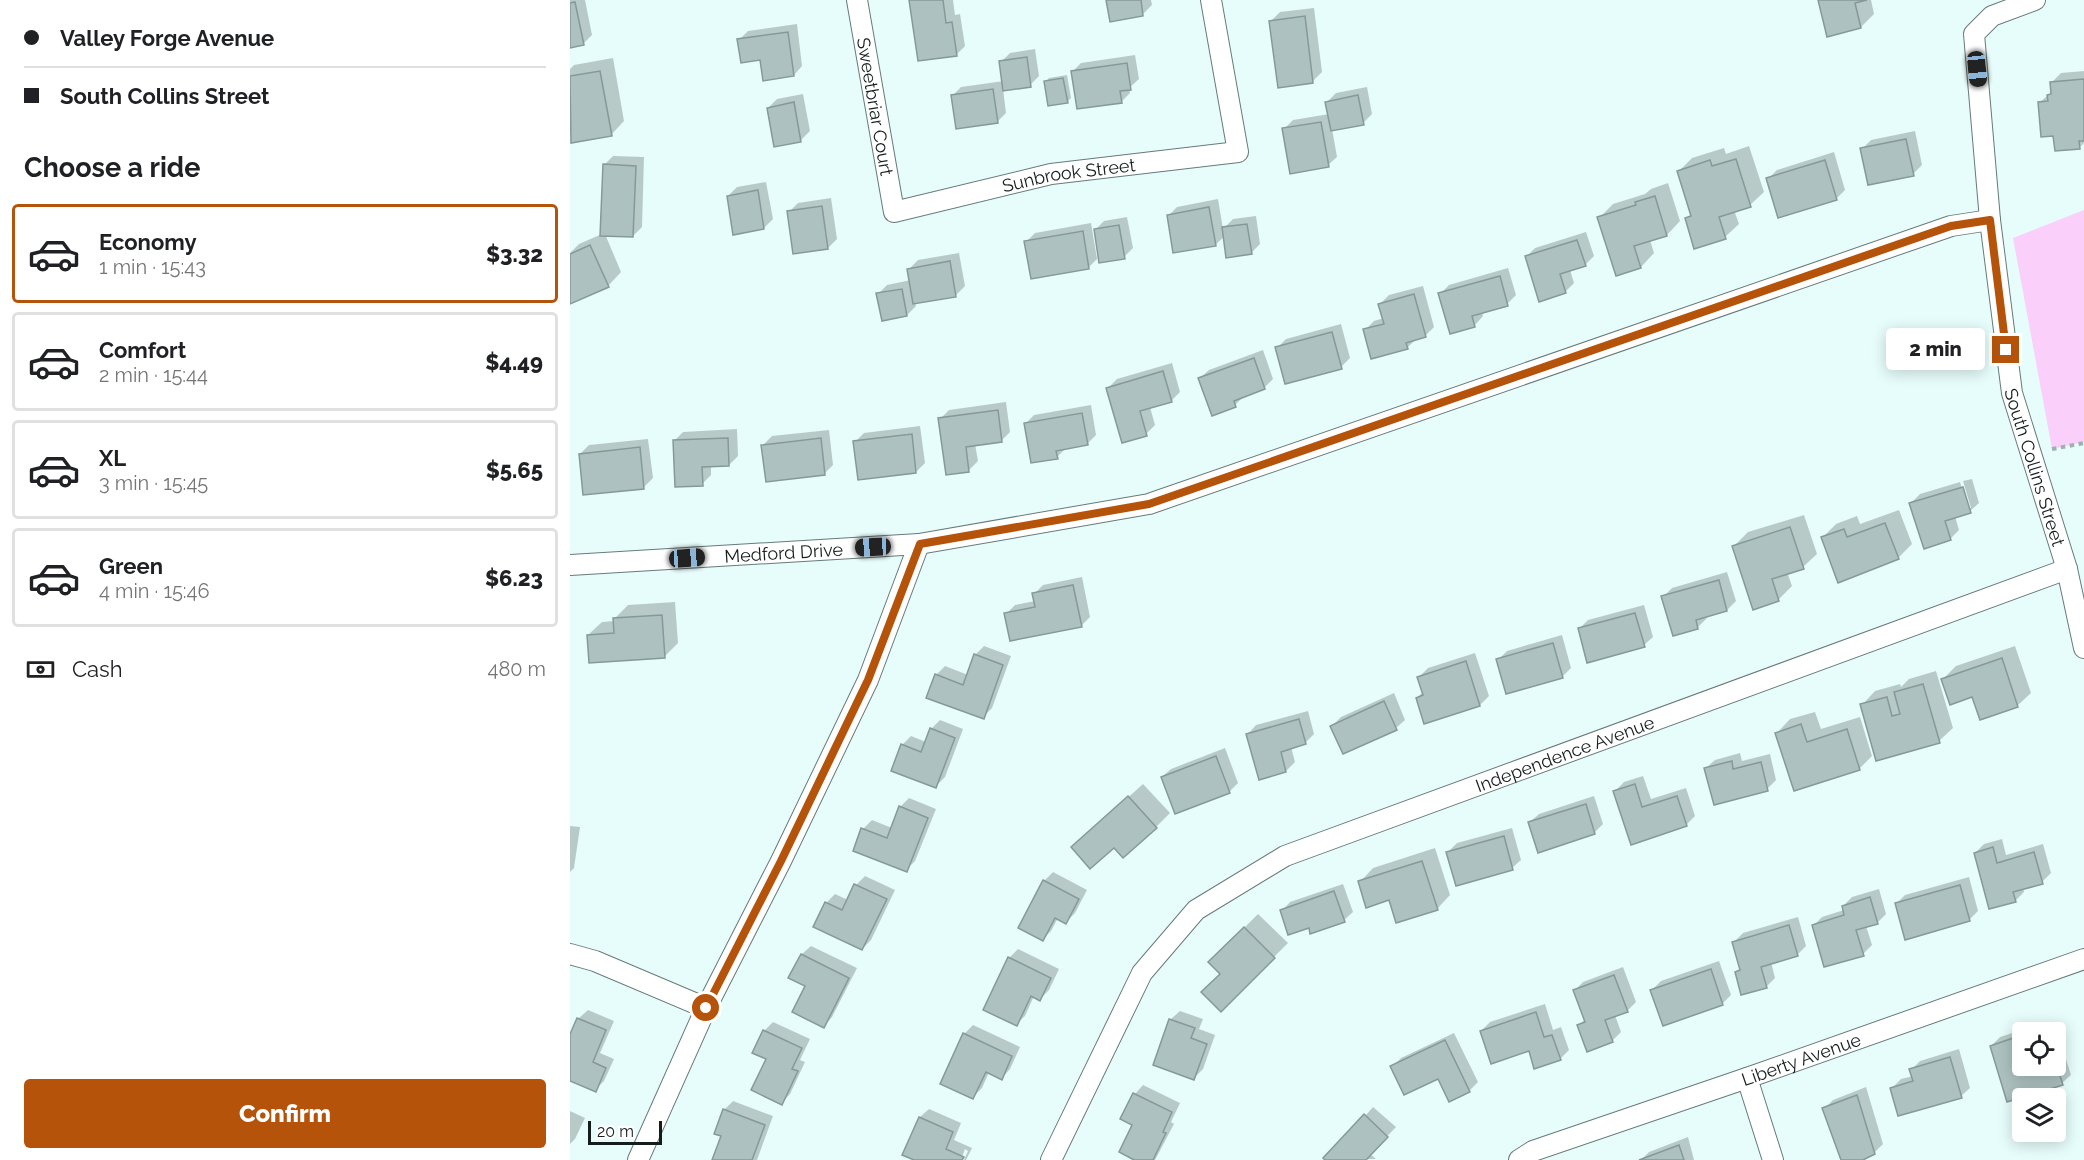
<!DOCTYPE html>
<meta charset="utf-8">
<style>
:root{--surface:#fff;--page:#f2f2f2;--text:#202124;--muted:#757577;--line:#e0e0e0;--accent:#b45309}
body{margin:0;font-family:Raleway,sans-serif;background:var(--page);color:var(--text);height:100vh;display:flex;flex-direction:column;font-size:22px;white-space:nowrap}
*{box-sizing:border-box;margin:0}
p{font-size:20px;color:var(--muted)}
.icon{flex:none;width:33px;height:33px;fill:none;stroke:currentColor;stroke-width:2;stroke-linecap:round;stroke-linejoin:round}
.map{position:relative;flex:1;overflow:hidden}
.sheet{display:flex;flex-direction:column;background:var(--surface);width:570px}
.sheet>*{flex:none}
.banner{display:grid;align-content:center;height:132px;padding:0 24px;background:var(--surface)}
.fabs{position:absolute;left:1442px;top:1022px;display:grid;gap:12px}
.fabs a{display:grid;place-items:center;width:54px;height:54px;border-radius:6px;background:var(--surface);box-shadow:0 3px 15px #0003;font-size:30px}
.scale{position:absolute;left:18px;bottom:15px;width:74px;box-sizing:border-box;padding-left:6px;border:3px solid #151d1c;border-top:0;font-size:16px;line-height:21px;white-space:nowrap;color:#151d1c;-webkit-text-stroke:4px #fff;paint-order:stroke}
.end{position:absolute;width:27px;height:27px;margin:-14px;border:8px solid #b45309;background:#fff;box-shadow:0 0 0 3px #fff}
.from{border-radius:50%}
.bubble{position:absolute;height:42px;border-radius:6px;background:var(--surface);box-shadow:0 3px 15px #0003;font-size:20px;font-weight:800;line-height:42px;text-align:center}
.car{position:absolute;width:18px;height:36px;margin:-18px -9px;border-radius:8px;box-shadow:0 0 4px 2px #0007;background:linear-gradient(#222 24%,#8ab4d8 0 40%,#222 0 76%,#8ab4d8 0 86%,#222 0)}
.banner b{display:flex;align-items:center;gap:21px;height:57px;font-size:22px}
.banner b+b{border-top:2px solid var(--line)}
.banner i{width:15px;height:15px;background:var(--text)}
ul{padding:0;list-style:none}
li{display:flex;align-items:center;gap:18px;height:99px;margin:0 12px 9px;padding:0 12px;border:3px solid var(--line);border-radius:6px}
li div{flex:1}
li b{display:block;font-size:22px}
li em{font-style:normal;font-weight:800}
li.on{border-color:var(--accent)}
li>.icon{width:54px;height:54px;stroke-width:1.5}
h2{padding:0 24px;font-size:27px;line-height:72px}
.pay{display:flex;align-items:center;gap:15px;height:66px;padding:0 24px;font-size:22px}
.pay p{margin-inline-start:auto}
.cta{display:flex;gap:12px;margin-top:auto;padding:12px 24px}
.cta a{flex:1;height:69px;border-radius:6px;background:var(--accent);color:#fff;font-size:24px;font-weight:800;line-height:69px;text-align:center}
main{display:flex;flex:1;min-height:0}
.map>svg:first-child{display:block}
.green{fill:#fad0fb}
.shadow{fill:#0003}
.building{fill:#adc2c0;stroke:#859a98;stroke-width:1.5}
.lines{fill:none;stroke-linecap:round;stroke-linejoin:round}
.minor-casing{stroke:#677b79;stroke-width:22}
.path{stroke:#9fb0ae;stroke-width:4;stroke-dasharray:4.5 4.5;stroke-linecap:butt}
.minor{stroke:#fff;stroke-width:20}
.route{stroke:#b45309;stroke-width:8}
.labels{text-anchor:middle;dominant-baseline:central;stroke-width:6;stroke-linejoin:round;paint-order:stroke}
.street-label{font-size:18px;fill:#151d1c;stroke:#fff}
</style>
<main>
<section class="sheet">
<div class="banner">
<b><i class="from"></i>Valley Forge Avenue</b>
<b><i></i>South Collins Street</b>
</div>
<h2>Choose a ride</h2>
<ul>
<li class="on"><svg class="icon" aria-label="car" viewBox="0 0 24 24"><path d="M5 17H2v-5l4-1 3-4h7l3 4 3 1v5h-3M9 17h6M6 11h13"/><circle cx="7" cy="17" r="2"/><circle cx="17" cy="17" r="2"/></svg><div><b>Economy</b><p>1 min · 15:43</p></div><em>$3.32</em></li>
<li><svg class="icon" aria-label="car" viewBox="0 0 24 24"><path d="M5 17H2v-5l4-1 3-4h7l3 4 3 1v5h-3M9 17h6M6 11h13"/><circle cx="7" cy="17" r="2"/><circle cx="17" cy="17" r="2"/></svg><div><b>Comfort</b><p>2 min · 15:44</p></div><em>$4.49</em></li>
<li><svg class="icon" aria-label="car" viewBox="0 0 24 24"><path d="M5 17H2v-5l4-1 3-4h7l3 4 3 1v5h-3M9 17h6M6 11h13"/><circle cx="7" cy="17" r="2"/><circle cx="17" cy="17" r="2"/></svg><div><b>XL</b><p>3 min · 15:45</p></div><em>$5.65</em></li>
<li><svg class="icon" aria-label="car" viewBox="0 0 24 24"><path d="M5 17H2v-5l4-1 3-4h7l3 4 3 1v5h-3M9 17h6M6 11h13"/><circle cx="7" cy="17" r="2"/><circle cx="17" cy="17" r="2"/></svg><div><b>Green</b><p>4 min · 15:46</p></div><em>$6.23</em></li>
</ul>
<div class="pay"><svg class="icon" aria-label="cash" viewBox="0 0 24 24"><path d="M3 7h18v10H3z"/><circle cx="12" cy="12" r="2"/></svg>Cash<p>480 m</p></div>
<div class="cta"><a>Confirm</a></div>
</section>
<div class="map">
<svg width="1514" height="1160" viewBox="0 0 1514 1160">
<rect width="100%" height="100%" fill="#e7fdfb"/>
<path class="green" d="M1514 210V442L1482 449 1443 238Z"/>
<g class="shadow">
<path d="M0 0H15L22 35 13 44 0 47Z"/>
<path d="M341 0H383L385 15 390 14 395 46 386 55Z"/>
<path d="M537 0H581L582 5 573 14Z"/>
<path d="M1249 0H1301L1304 14 1291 27Z"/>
<path d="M744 8 752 72 743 81 701 21 710 12Z"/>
<path d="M227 24 232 66 224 75 191 58 169 40 178 31Z"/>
<path d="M465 49 469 76 460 85 433 89 436 113 427 122 382 96 391 87 434 81 431 62 440 53Z"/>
<path d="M565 55 569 79 559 88 560 93 551 102 502 72 511 63Z"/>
<path d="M43 58 54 121 41 135 2 142 0 130V69L4 65Z"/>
<path d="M1514 71V143L1509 148 1485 134 1469 103 1483 91 1482 82 1491 73Z"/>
<path d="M497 75 501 98 497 102 475 82 479 78Z"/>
<path d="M797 87 802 114 793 123 762 129 767 157 758 165 714 129 723 120 759 114 757 102 766 93Z"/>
<path d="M233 94 240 131 231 140 205 145 198 108 207 99Z"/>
<path d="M1345 131 1352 165 1343 174 1292 149 1301 140Z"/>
<path d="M1179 146 1194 192 1180 205 1164 210 1169 224 1155 237 1116 219 1122 213 1108 172 1122 158 1154 148 1156 154Z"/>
<path d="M1264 152 1275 190 1266 199 1198 179 1207 170Z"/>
<path d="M43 156 74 157 72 227 63 236 35 234 51 272 38 286 0 303V253L9 244 32 234 34 165Z"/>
<path d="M196 182 203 219 194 228 158 196 167 187Z"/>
<path d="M1098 183 1110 221 1097 235 1080 240 1084 253 1071 267 1029 218 1043 204 1075 194 1081 189Z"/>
<path d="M261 198 267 239 258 248 219 212 228 203Z"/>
<path d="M648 199 653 229 663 219 686 216 690 244 681 253 655 236 645 245 598 216 607 207Z"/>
<path d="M557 217 563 248 554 257 525 230 534 221Z"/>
<path d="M521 223 527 259 518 268 456 242 465 233Z"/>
<path d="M1016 232 1024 256 1015 265 1000 270 1004 283 995 292 956 257 965 248Z"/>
<path d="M389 253 395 286 386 295 345 302 346 306 337 315 308 294 317 285 341 280 339 269 348 260Z"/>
<path d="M938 268 946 295 937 304 912 312 913 316 905 325 870 294 879 285Z"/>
<path d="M853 286 864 327 855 336 847 338 837 348 795 330 804 321 814 318 810 304 819 295Z"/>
<path d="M771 324 780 358 771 367 707 348 716 339Z"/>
<path d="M693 350 703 379 694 388 674 396 665 405 643 414 630 378 639 370Z"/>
<path d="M602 363 610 392 601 401 580 407 585 425 576 434 538 388 547 379Z"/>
<path d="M436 402 440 432 431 441 405 444 408 461 399 470 370 419 379 410Z"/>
<path d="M521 405 526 435 517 444 497 447 487 457 455 424 464 415Z"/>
<path d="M350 426 355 463 346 472 285 442 294 433Z"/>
<path d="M167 429 168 456 159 465 141 466V475L132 484 104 441 113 432Z"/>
<path d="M259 430 263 465 254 474 193 445 202 436Z"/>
<path d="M78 439 83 478 74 487 10 454 19 445Z"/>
<path d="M1402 479 1409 503 1400 511 1385 516 1389 530 1380 539 1341 503 1350 494 1390 482 1398 508H1401L1393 481Z"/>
<path d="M1329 510 1342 544 1328 558 1252 538 1266 524 1287 516 1290 524Z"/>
<path d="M1234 515 1247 554 1233 567 1217 572 1222 586 1208 600 1164 546 1178 532Z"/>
<path d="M1157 572 1166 601 1157 610 1136 616 1137 618 1128 627 1104 634 1093 597 1102 588Z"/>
<path d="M512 577 520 617 511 626 436 614 445 605 465 601 464 594 473 585Z"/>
<path d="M105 602 108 643 94 657 18 635 32 622 44 621V619L58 605Z"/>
<path d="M1074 605 1083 637 1074 645 1009 629 1018 620Z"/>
<path d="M992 635 1001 668 992 677 928 660 937 651Z"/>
<path d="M414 646 441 656 422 708 413 717 366 675 375 666 398 675 405 655Z"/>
<path d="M1445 646 1461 693 1447 706 1373 679 1386 666Z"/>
<path d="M905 653 919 696 910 705 855 722 847 698 854 691 849 677 858 668Z"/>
<path d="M1366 671 1383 728 1369 741 1292 705 1305 691 1330 684 1331 687 1339 679Z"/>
<path d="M824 693 835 720 826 728 773 752 762 726 771 717Z"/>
<path d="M738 711 744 734 735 743 721 747 725 762 716 771 678 734 686 725Z"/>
<path d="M1245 712 1251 729 1290 717 1302 756 1289 769 1207 733 1220 719Z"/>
<path d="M370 720 393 729 375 777 366 786 332 745 341 736 356 742 361 729Z"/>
<path d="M655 748 668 783 660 791 606 812 592 777 601 769Z"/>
<path d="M1170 753 1172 761 1200 754 1206 780 1197 789 1136 768 1145 760Z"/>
<path d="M1073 776 1081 799 1116 788 1125 816 1116 825 1062 843 1045 791 1054 782Z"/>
<path d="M573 784 600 813 586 827 553 856 544 846 503 847Z"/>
<path d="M1024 796 1033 824 1024 833 960 822 969 814Z"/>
<path d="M339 798 366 809 345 861 336 870 293 829 302 820 322 828 330 807Z"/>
<path d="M0 826 10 827 4 868 0 872Z"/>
<path d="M942 828 951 860 942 868 878 852 887 843Z"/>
<path d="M1432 839 1436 855 1473 844 1481 873 1472 882 1453 887 1454 892 1445 901 1405 853 1414 844Z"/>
<path d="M865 848 880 895 867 909 820 898 790 882 803 868Z"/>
<path d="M483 872 517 890 505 913 496 922 488 918 481 931 472 940 474 881Z"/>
<path d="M295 876 325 890 301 940 292 949 256 903 265 894 278 900 286 885Z"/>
<path d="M1399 877 1408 911 1399 920 1326 904 1335 895Z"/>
<path d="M773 884 783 912 774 920 740 926 712 911 720 902Z"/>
<path d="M1309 889 1316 914 1307 923 1296 926 1302 945 1293 954 1243 926 1252 917 1274 910 1273 906 1282 897Z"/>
<path d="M688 914 718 943 651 1010 652 974 640 962Z"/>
<path d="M1228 917 1236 946 1227 955 1201 962 1205 978 1196 987 1166 972 1171 968 1164 942 1173 933Z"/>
<path d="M241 946 287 968 262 1017 254 1026 237 985 220 977 232 954Z"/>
<path d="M448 949 489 969 479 990 470 999 464 996 455 1016 446 1024 439 958Z"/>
<path d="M1149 961 1161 995 1152 1004 1082 990 1091 981Z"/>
<path d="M1053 967 1066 1002 1057 1011 1045 1015 1051 1032 1042 1041 1009 1026 1015 1019 1004 991 1013 982Z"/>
<path d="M975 1004 983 1030 991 1027 999 1050 990 1059 911 1031 920 1022Z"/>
<path d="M18 1010 44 1021 30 1053 44 1059 34 1081 25 1090 0 1079V1038L9 1018Z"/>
<path d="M610 1011 633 1019 629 1029 645 1035 633 1069 624 1078 584 1064 601 1019Z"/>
<path d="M203 1022 240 1039 230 1060 235 1062 220 1094 211 1103 198 1059 194 1031Z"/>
<path d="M403 1025 450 1047 440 1069 432 1078 419 1072 412 1088 403 1097 394 1034Z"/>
<path d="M1458 1028 1459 1032H1452V1065H1485V1056L1494 1053 1501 1075 1492 1083 1438 1100 1421 1046 1430 1037Z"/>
<path d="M884 1033 908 1082 899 1091 869 1077 822 1067 831 1058Z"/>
<path d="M1389 1049 1400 1088 1391 1096 1322 1088 1331 1079 1343 1076 1341 1070 1350 1061Z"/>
<path d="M573 1085 610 1103 601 1122 604 1124 585 1160H568L564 1125 565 1094Z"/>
<path d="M1296 1087 1313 1144 1304 1153 1289 1160H1273L1254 1109 1263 1100Z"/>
<path d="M163 1101 203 1116 187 1160H143L153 1135 154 1110Z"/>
<path d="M803 1107 826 1127 800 1154 806 1159 757 1160Z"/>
<path d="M359 1109 391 1123 384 1140 402 1148 396 1160H394L398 1151 395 1149 391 1160H347L334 1154 350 1117Z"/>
<path d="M0 1111 15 1118 5 1139 0 1144Z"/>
<path d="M1118 1137 1124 1160H1071L1079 1152Z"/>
</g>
<g class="building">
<path d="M339 0H373L376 23 382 22 387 56 348 61Z"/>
<path d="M536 0H571L573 16 540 22Z"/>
<path d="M1248 0H1297L1285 3 1291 28 1257 37Z"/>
<path d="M5 2 14 45 0 48V3Z"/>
<path d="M735 16 743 83 708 88 699 21Z"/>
<path d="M218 32 224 76 193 81 190 60 171 63 167 39Z"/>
<path d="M457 57 461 87 433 91 429 61Z"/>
<path d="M557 63 561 90 550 91 552 103 507 109 501 71Z"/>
<path d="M30 71 42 136 1 143 0 76Z"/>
<path d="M493 78 498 103 478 106 474 81Z"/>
<path d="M1514 79V141H1509L1510 149 1485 151 1483 136 1471 137 1468 102 1478 101 1477 95 1481 94 1480 82Z"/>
<path d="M423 89 428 123 386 129 381 95Z"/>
<path d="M788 95 794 125 761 131 755 102Z"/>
<path d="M224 102 231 142 204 147 197 108Z"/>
<path d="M751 122 759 167 720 174 712 128Z"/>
<path d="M1336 139 1344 176 1298 185 1290 148Z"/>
<path d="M1166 159 1181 207 1149 217 1156 239 1124 249 1115 218 1121 216 1107 171 1140 160 1142 166Z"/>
<path d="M1255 160 1267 200 1208 218 1196 178Z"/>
<path d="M33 164 66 166 63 237 30 236Z"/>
<path d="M188 190 194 229 163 235 157 196Z"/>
<path d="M1085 196 1097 236 1064 246 1071 268 1046 276 1027 217 1066 205 1065 202Z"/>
<path d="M252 206 258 249 223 254 217 211Z"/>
<path d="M639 207 646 246 603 253 597 215Z"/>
<path d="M677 224 682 254 656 258 652 227Z"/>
<path d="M549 225 555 259 529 263 524 229Z"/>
<path d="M513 231 519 269 461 279 454 241Z"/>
<path d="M1007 240 1016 266 990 274 996 293 969 302 955 256Z"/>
<path d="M20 245 39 287 0 304V254Z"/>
<path d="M380 261 386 297 343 304 337 269Z"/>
<path d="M930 276 938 306 902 316 905 327 880 334 868 293Z"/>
<path d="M332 289 337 316 312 321 306 293Z"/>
<path d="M844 294 856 337 836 343 838 349 801 359 793 329 814 324 808 304Z"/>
<path d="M762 332 772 369 715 384 705 347Z"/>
<path d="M684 358 695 389 664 401 666 407 642 416 628 378Z"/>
<path d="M593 371 602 402 570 411 577 436 552 443 536 388Z"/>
<path d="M428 410 432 442 396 447 399 472 376 475 368 418Z"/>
<path d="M512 413 518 445 486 451 488 459 461 463 454 423Z"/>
<path d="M342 434 346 473 288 480 283 441Z"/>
<path d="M158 438 159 466 132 467 133 486 105 487 103 440Z"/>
<path d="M251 438 255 475 196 482 191 445Z"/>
<path d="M70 447 74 489 13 495 9 454Z"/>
<path d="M1393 487 1401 513 1375 521 1381 540 1354 549 1339 503Z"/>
<path d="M1315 523 1329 559 1268 583 1251 537 1274 529 1277 537Z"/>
<path d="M1220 527 1234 569 1202 579 1209 601 1183 610 1162 546Z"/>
<path d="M1149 580 1157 611 1126 620 1128 629 1103 636 1091 596Z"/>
<path d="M503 585 512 627 440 641 434 613 465 607 462 593Z"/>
<path d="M1065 613 1075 647 1017 663 1008 628Z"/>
<path d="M92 615 95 658 19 663 17 635 44 633 43 618Z"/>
<path d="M983 643 993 678 936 694 926 659Z"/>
<path d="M404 654 433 665 414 719 356 698 365 674 393 685Z"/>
<path d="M1432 658 1448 707 1410 720 1402 697 1380 705 1371 679Z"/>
<path d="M896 661 910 706 854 724 846 698 853 695 847 677Z"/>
<path d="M1353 684 1370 743 1306 761 1290 704 1317 697 1322 716 1330 714 1324 692Z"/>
<path d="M814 701 827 730 773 754 760 726Z"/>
<path d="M729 719 736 744 711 752 716 772 689 780 676 734Z"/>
<path d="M1231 724 1237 742 1277 729 1290 770 1224 791 1205 733Z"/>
<path d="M360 728 385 738 366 788 321 771 331 744 351 752Z"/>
<path d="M646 756 660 793 605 814 591 777Z"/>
<path d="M1162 761 1163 769 1191 762 1198 791 1144 805 1134 768Z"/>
<path d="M1065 784 1072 807 1107 796 1117 826 1061 845 1043 791Z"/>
<path d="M558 796 587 828 553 858 544 848 520 869 501 847Z"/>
<path d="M1016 804 1025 834 968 853 958 822Z"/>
<path d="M329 806 358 818 337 872 283 851 291 828 317 838Z"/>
<path d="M934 836 943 870 886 886 876 852Z"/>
<path d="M1423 847 1427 863 1464 852 1473 884 1443 892 1446 902 1419 909 1404 853Z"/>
<path d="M852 861 868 910 826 923 819 900 796 908 788 881Z"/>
<path d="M473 880 509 899 496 924 485 918 473 941 448 928Z"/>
<path d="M284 884 317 899 292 950 243 927 255 902 272 910Z"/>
<path d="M1390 885 1400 921 1335 940 1325 903Z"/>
<path d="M764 891 775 922 740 934 739 928 718 935 710 910Z"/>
<path d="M1300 897 1308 924 1286 930 1294 956 1254 967 1242 925 1274 915 1272 906Z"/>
<path d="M1219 925 1228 956 1191 967 1197 988 1171 995 1165 972 1170 970 1162 942Z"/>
<path d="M674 927 705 958 651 1012 631 992 650 974 638 962Z"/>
<path d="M231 954 279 978 254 1028 222 1012 235 986 218 978Z"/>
<path d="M438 957 481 978 470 1001 461 996 447 1026 413 1010Z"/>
<path d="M1141 969 1153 1005 1093 1026 1080 990Z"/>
<path d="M1044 975 1058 1012 1035 1020 1043 1042 1017 1052 1007 1025 1015 1022 1003 990Z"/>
<path d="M966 1012 974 1037 982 1035 991 1060 964 1069 959 1051 921 1064 910 1031Z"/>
<path d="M7 1018 36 1030 23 1062 36 1068 26 1092 0 1081V1034Z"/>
<path d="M599 1019 625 1028 621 1038 637 1044 624 1080 583 1065Z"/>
<path d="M193 1030 232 1048 222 1069 228 1071 212 1105 181 1090 196 1059 182 1053Z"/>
<path d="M393 1033 442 1056 432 1080 416 1072 403 1099 370 1084Z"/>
<path d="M1449 1036 1452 1045V1065H1458L1459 1069 1471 1065H1485V1061L1493 1085 1437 1102 1420 1046Z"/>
<path d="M875 1040 900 1092 879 1102 868 1079 834 1095 820 1066Z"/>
<path d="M1380 1057 1392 1098 1328 1116 1320 1088 1343 1081 1339 1069Z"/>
<path d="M563 1093 602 1112 593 1132 596 1133 583 1160H564L549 1152 562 1125 550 1119Z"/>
<path d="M1287 1095 1305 1154 1293 1160H1271L1252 1108Z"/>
<path d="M153 1109 195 1125 182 1160H142L151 1136 144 1134Z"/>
<path d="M794 1114 818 1137 796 1160H755L753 1158Z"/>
<path d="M349 1117 383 1132 376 1149 394 1157 392 1160H344L332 1155Z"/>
<path d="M1109 1145 1114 1160H1069Z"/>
</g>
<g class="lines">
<g class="minor-casing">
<g id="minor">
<path id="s1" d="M287 0 324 212 481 174 668 152 641 0"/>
<path id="s2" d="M1465 0 1422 16 1404 34 1420 220 1442 393 1497 569 1514 648"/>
<path id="s3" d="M0 565 349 544 579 504 1381 226 1420 220"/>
<path d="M0 954 25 961 136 1008"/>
<path d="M1177 1078 1203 1160"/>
<path d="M68 1160 136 1008 211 861 298 680 349 544"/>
<path id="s4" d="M481 1160 572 973 626 910 715 856 1497 569"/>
<path id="s5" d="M949 1160 963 1151 1177 1078 1514 959"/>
</g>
</g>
<path class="path" d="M1482 449 1514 443"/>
<use href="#minor" class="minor"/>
</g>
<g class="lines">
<path class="route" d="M136 1008 211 861 298 680 350 544 579 504 1381 226 1420 220 1436 350"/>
</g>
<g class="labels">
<g class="street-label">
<text stroke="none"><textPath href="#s1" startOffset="108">Sweetbriar Court</textPath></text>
<text stroke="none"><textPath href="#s1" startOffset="394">Sunbrook Street</textPath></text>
<text stroke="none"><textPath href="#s2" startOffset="510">South Collins Street</textPath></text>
<text stroke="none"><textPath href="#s3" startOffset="214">Medford Drive</textPath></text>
<text stroke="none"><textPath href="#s4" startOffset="693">Independence Avenue</textPath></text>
<text stroke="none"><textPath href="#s5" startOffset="300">Liberty Avenue</textPath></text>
</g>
</g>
</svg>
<div class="fabs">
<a><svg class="icon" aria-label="locate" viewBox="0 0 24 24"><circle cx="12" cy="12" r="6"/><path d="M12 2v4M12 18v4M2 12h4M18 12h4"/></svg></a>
<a><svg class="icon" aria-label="layers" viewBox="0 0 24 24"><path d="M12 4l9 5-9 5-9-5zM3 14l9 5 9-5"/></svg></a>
</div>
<div class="scale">20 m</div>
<i class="end from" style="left:136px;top:1008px"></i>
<i class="end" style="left:1436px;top:350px"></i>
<div class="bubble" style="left:1316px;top:328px;width:99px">2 min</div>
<i class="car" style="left:1407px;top:69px;rotate:174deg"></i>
<i class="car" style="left:303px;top:547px;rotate:267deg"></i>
<i class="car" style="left:117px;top:558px;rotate:86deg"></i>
</div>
</main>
